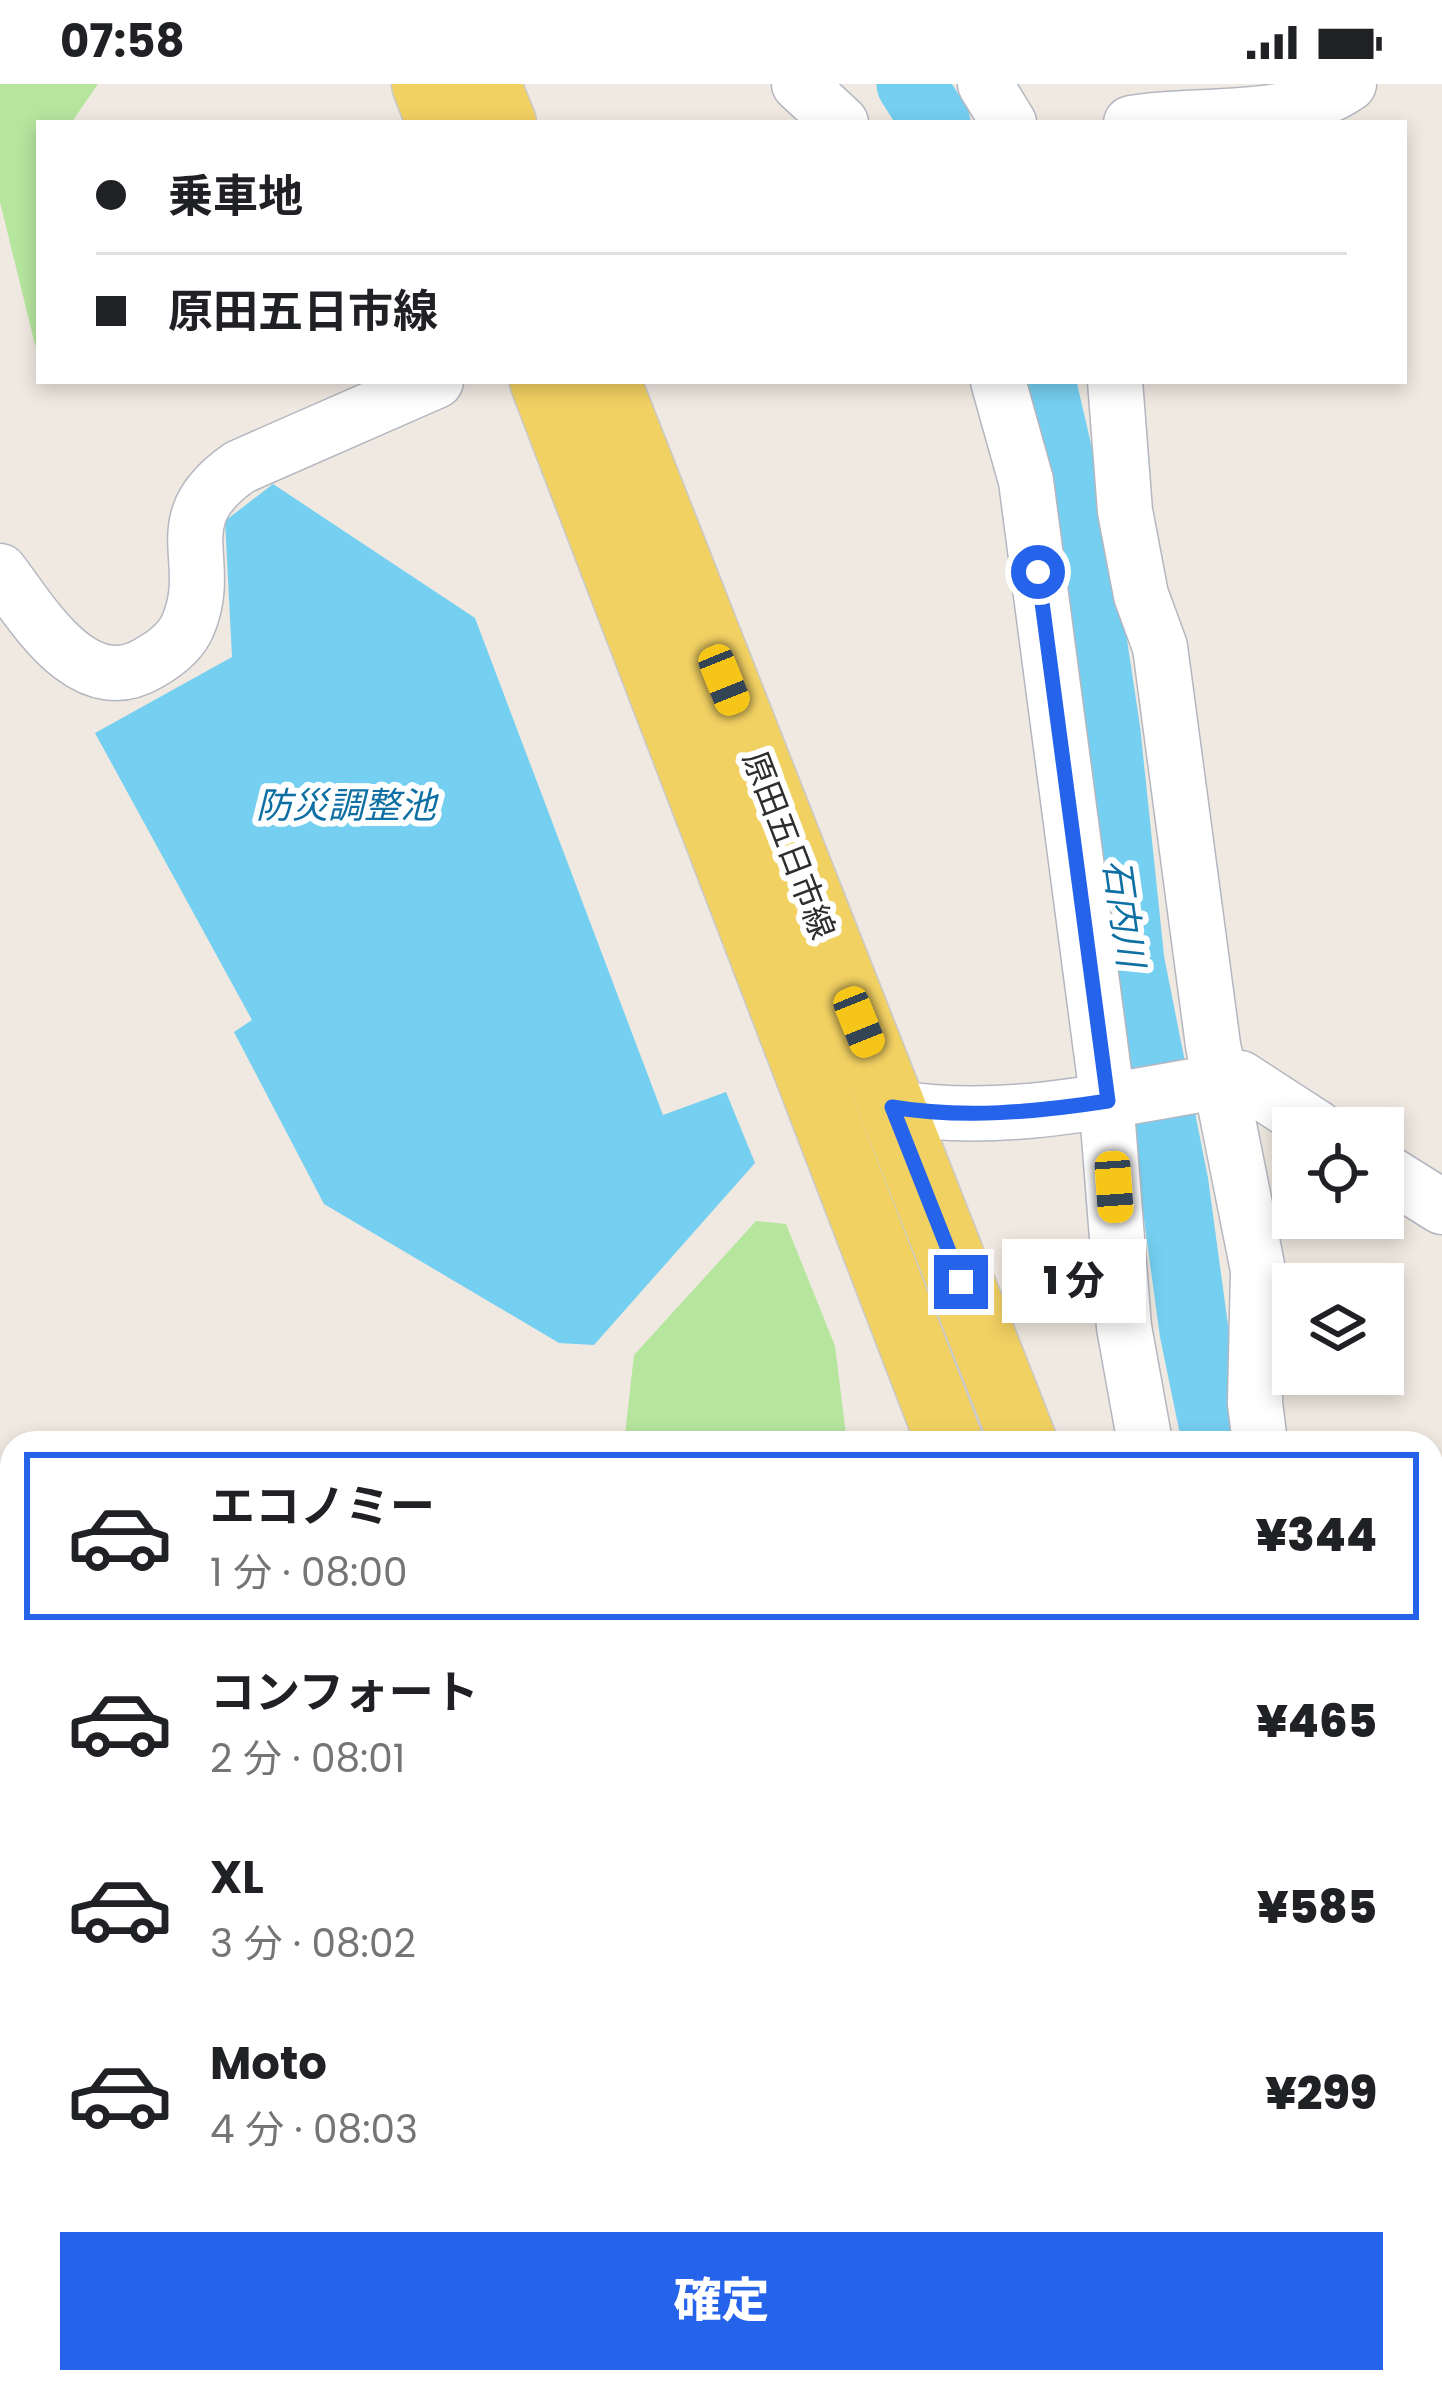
<!DOCTYPE html>
<html lang="ja">
<meta charset="utf-8">
<style>
:root{--surface:#fff;--page:#f2f2f2;--text:#202124;--muted:#757577;--line:#e0e0e0;--accent:#2563eb}
body{margin:0;font-family:Poppins,"Noto Sans JP",sans-serif;background:var(--page);color:var(--text);height:100vh;display:flex;flex-direction:column;font-size:45px;white-space:nowrap}
*{box-sizing:border-box;margin:0}
p{font-size:39px;color:var(--muted)}
.icon{flex:none;width:66px;height:66px;fill:none;stroke:currentColor;stroke-width:2;stroke-linecap:round;stroke-linejoin:round}
.map{position:relative;flex:1;overflow:hidden}
.panel{position:absolute;left:0px;top:1347px;width:1443px;height:963px;display:flex;flex-direction:column;background:var(--surface);border-radius:36px 36px 0 0;box-shadow:0 6px 18px #0003}
.panel>*{flex:none}
.guide{position:absolute;left:36px;top:36px;width:1371px;height:264px;border-radius:0px;box-shadow:0 6px 18px #0003;display:grid;align-content:center;height:264px;padding:0 60px;background:var(--surface)}
.buttons{position:absolute;left:1272px;top:1023px;display:grid;gap:24px}
.buttons a{display:grid;place-items:center;width:132px;height:132px;border-radius:0px;background:var(--surface);box-shadow:0 6px 18px #0003;font-size:60px}
.end{position:absolute;width:54px;height:54px;margin:-27px;border:15px solid #2563eb;background:#fff;box-shadow:0 0 0 6px #fff}
.from{border-radius:50%}
.bubble{position:absolute;height:84px;border-radius:0px;background:var(--surface);box-shadow:0 6px 18px #0003;font-size:39px;font-weight:800;line-height:84px;text-align:center}
.car{position:absolute;width:36px;height:72px;margin:-36px -18px;border-radius:15px;box-shadow:0 0 9px 3px #0007;background:linear-gradient(#f5c518 24%,#345 0 40%,#f5c518 0 76%,#345 0 86%,#f5c518 0)}
.guide b{display:flex;align-items:center;gap:42px;height:114px;font-size:45px}
.guide b+b{border-top:3px solid var(--line)}
.guide i{width:30px;height:30px;background:var(--text)}
ul{padding:21px 0 0;list-style:none}
li{display:flex;align-items:center;gap:36px;height:168px;margin:0 24px 18px;padding:0 36px;border:6px solid transparent;border-radius:0px}
li div{flex:1}
li b{display:block;font-size:45px}
li em{font-style:normal;font-weight:800}
li.current{border-color:var(--accent)}
li>.icon{width:108px;height:108px;stroke-width:1.5}
.button{display:flex;gap:24px;margin-top:auto;padding:24px 60px}
.button a{flex:1;height:138px;border-radius:0px;background:var(--accent);color:#fff;font-size:48px;font-weight:800;line-height:138px;text-align:center}
.status{display:flex;justify-content:space-between;align-items:center;height:84px;padding:0 60px;background:var(--surface);direction:ltr}
.status svg{height:33px;fill:currentColor}
.map>svg:first-child{display:block}
.green{fill:#b6e59e}
.water{fill:#75cff0}
.lines{fill:none;stroke-linecap:round;stroke-linejoin:round}
.river{stroke:#75cff0;stroke-width:69}
.building{fill:#cbc7bf;stroke:#cbc5ba;stroke-width:3}
.minor-casing{stroke:#b4b7c1;stroke-width:57}
.major-casing{stroke:#c9c9c9;stroke-width:69}
.minor{stroke:#fff;stroke-width:54}
.major{stroke:#f2d163;stroke-width:66}
.route{stroke:#2563eb;stroke-width:15}
.labels{text-anchor:middle;dominant-baseline:central;stroke-width:12;stroke-linejoin:round;paint-order:stroke}
.street-label{font-size:33px;fill:#2e2e2e;stroke:#fff}
.water-label{font-size:36px;font-style:italic;fill:#0d6fa3;stroke:#fff}
</style>
<div class="status"><b>07:58</b><svg viewBox="0 0 49 12"><path d="M0 12V9h3v3zM5 12V6h3v6zM10 12V3h3v9zM15 12V0h3v12zM26 1h20v11H26zM47 4h2v5h-2z"/></svg></div>
<div class="map">
<svg width="1442" height="2308" viewBox="0 0 1442 2308">
<rect width="100%" height="100%" fill="#efe9e1"/>
<g class="green">
<path d="M0 0H98L71 39H39V277L0 118Z"/>
<path d="M756 1137 786 1140 835 1262 847 1359H624L634 1271Z"/>
<path d="M731 2298H1201L1202 2308H735Z"/>
</g>
<path class="water" d="M273 400 475 534 663 1031 726 1008 755 1079 594 1261 559 1259 324 1120 234 948 252 936 95 649 232 573 225 437Z"/>
<g class="lines">
<g class="river">
<path d="M911 0 936 39"/>
<path d="M1041 297 1076 448 1106 648 1130 878 1174 1100 1194 1247 1217 1359"/>
<path d="M1431 2025 1442 2056"/>
</g>
</g>
<g class="building">
<path d="M5 2117 12 2125V2170L0 2180V2121Z"/>
<path d="M147 2298H199L202 2308H140L138 2301Z"/>
</g>
<g class="lines">
<g class="minor-casing">
<g id="minor">
<path d="M799 0 841 39"/>
<path d="M985 0 1009 39"/>
<path d="M1131 39C1202 27 1286 43 1349 0"/>
<path d="M998 297 1026 397 1104 989 1124 1243 1145 1359"/>
<path d="M1115 297 1125 427 1141 511 1160 563 1213 961 1258 1186 1255 1319 1260 1359"/>
<path d="M0 487C33 530 83 619 149 579 165 570 181 558 188 541 216 475 162 437 240 383L436 297"/>
<path d="M892 1023C1008 1043 1126 1012 1240 994L1317 1044"/>
<path d="M1383 1086 1442 1123"/>
<path d="M1431 1624 1442 1622"/>
<path d="M0 1799 12 1805"/>
<path d="M1431 1849 1442 1873"/>
<path d="M0 1874 12 1881"/>
<path d="M0 1965 12 1972"/>
<path d="M1431 2162 1442 2191"/>
<path d="M0 2292 6 2308"/>
<path d="M238 2298 241 2308"/>
<path d="M329 2298 333 2308"/>
<path d="M384 2298 387 2308"/>
</g>
</g>
<g class="major-casing">
<g id="major">
<path d="M425 0 440 39"/>
<path d="M487 0 503 39"/>
<path d="M543 297 950 1359"/>
<path d="M607 297 1024 1359"/>
<path d="M1328 2298 1332 2308"/>
<path d="M1388 2298 1391 2308"/>
</g>
</g>
<use href="#minor" class="minor"/>
<use href="#major" class="major"/>
</g>
<g class="lines">
<path class="route" d="M961 1198 892 1023C963 1035 1037 1028 1108 1017L1038 488"/>
</g>
<g class="labels">
<g class="street-label">
<text transform="translate(789 761) rotate(69)">原田五日市線</text>
</g>
<g class="water-label">
<text x="346" y="721">防災調整池</text>
<text transform="translate(1124 829) rotate(82)">石内川</text>
</g>
</g>
</svg>
<div class="buttons">
<a><svg class="icon" aria-label="locate" viewBox="0 0 24 24"><circle cx="12" cy="12" r="6"/><path d="M12 2v4M12 18v4M2 12h4M18 12h4"/></svg></a>
<a><svg class="icon" aria-label="layers" viewBox="0 0 24 24"><path d="M12 4l9 5-9 5-9-5zM3 14l9 5 9-5"/></svg></a>
</div>
<i class="end from" style="left:1038px;top:488px"></i>
<i class="end" style="left:961px;top:1198px"></i>
<div class="bubble" style="left:1002px;top:1155px;width:144px">1 分</div>
<i class="car" style="left:724px;top:596px;rotate:158deg"></i>
<i class="car" style="left:859px;top:938px;rotate:158deg"></i>
<i class="car" style="left:1114px;top:1103px;rotate:176deg"></i>
<div class="guide">
<b><i class="from"></i>乗車地</b>
<b><i></i>原田五日市線</b>
</div>
<section class="panel">
<ul>
<li class="current"><svg class="icon" aria-label="car" viewBox="0 0 24 24"><path d="M5 17H2v-5l4-1 3-4h7l3 4 3 1v5h-3M9 17h6M6 11h13"/><circle cx="7" cy="17" r="2"/><circle cx="17" cy="17" r="2"/></svg><div><b>エコノミー</b><p>1 分 · 08:00</p></div><em>¥344</em></li>
<li><svg class="icon" aria-label="car" viewBox="0 0 24 24"><path d="M5 17H2v-5l4-1 3-4h7l3 4 3 1v5h-3M9 17h6M6 11h13"/><circle cx="7" cy="17" r="2"/><circle cx="17" cy="17" r="2"/></svg><div><b>コンフォート</b><p>2 分 · 08:01</p></div><em>¥465</em></li>
<li><svg class="icon" aria-label="car" viewBox="0 0 24 24"><path d="M5 17H2v-5l4-1 3-4h7l3 4 3 1v5h-3M9 17h6M6 11h13"/><circle cx="7" cy="17" r="2"/><circle cx="17" cy="17" r="2"/></svg><div><b>XL</b><p>3 分 · 08:02</p></div><em>¥585</em></li>
<li><svg class="icon" aria-label="car" viewBox="0 0 24 24"><path d="M5 17H2v-5l4-1 3-4h7l3 4 3 1v5h-3M9 17h6M6 11h13"/><circle cx="7" cy="17" r="2"/><circle cx="17" cy="17" r="2"/></svg><div><b>Moto</b><p>4 分 · 08:03</p></div><em>¥299</em></li>
</ul>
<div class="button"><a>確定</a></div>
</section>
</div>
